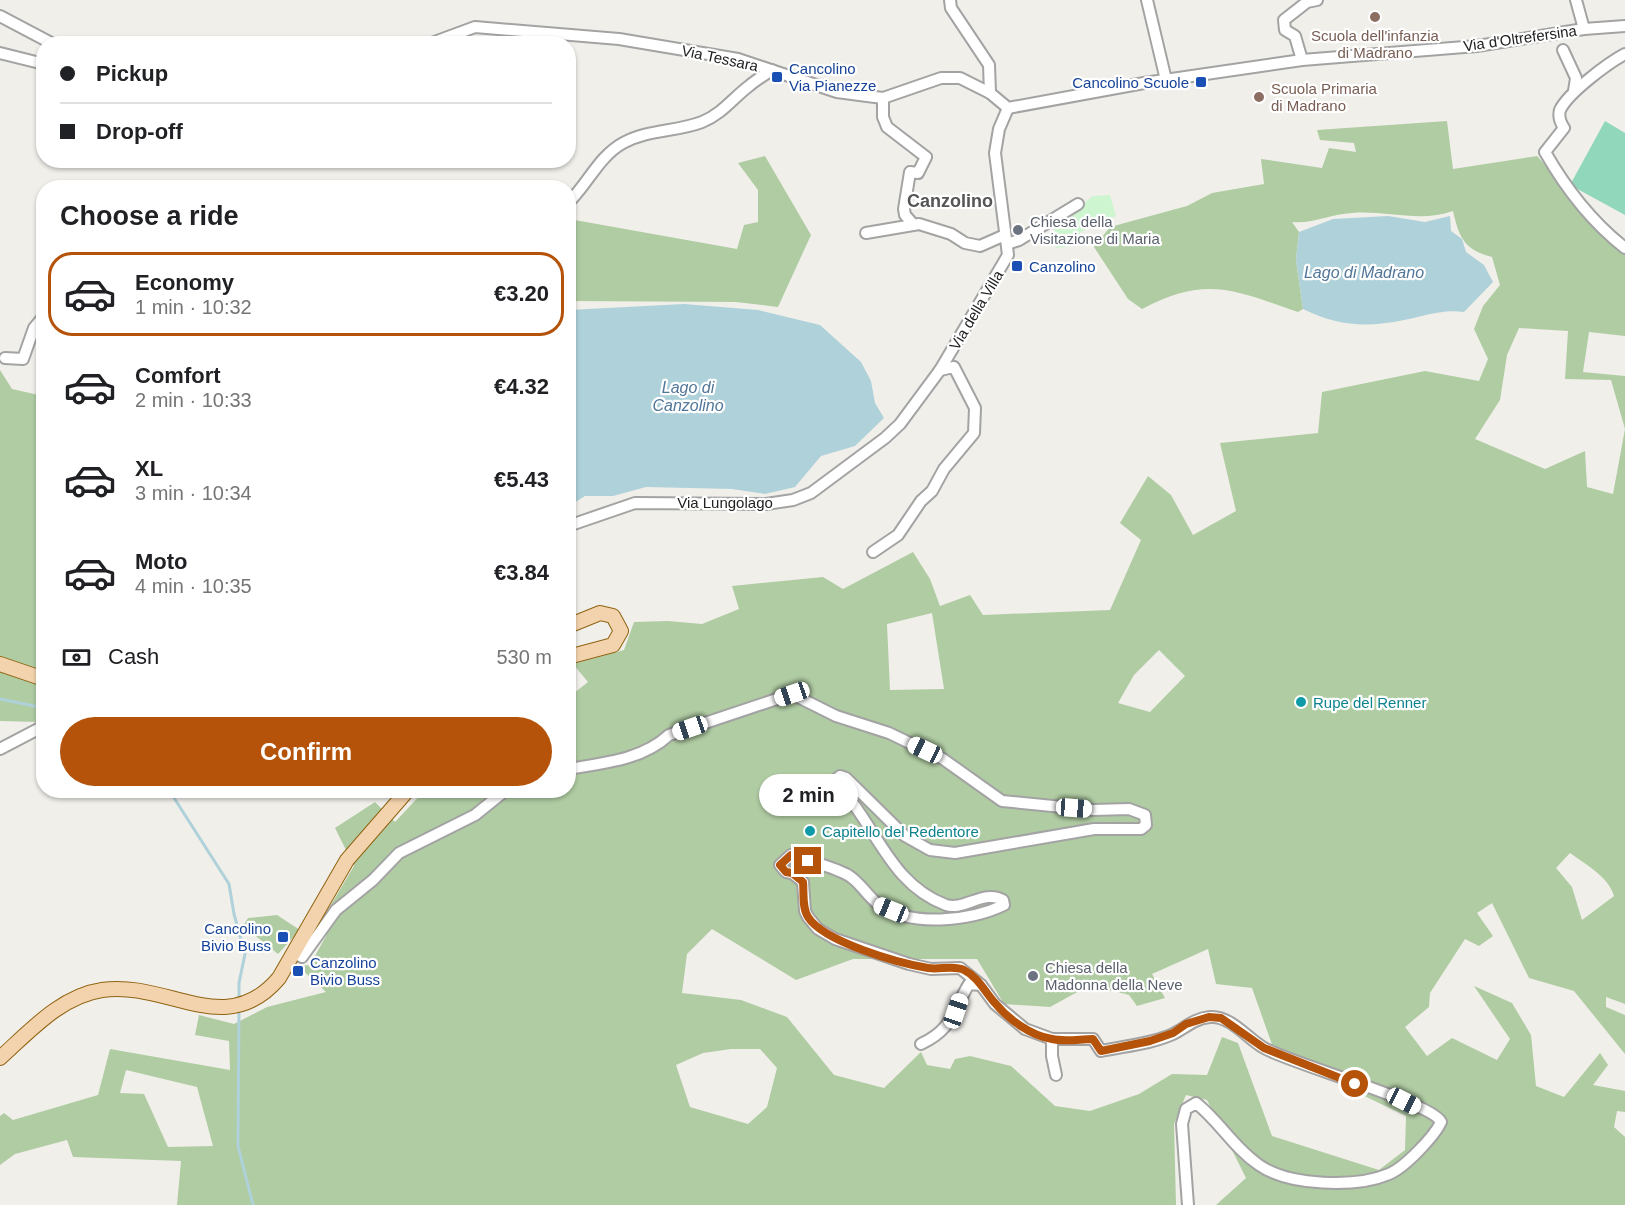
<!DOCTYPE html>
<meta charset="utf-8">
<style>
:root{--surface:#fff;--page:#f2f2f2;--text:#202124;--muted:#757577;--line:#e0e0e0;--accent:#b45309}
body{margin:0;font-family:Arial,sans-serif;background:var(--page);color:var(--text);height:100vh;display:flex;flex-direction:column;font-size:22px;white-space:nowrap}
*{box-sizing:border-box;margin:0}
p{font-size:20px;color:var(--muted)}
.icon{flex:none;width:33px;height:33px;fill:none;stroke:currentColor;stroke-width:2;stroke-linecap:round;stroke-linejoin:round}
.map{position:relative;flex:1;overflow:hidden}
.drawer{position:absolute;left:36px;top:180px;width:540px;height:618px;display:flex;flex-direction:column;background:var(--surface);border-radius:24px;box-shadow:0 2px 4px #0004}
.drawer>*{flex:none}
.guide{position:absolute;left:36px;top:36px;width:540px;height:132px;border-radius:24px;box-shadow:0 2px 4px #0004;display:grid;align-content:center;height:132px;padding:0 24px;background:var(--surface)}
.end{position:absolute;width:27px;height:27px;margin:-14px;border:8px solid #b45309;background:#fff;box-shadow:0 0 0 3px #fff}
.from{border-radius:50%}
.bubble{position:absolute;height:42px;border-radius:21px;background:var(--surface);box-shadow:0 2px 4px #0004;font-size:20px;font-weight:600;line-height:42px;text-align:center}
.car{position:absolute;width:18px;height:36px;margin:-18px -9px;border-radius:8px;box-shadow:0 0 4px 2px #0007;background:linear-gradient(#fff 24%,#345 0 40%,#fff 0 76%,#345 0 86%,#fff 0)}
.guide b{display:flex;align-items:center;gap:21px;height:57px;font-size:22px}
.guide b+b{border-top:2px solid var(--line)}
.guide i{width:15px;height:15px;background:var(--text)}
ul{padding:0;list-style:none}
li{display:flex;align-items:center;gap:18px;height:84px;margin:0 12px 9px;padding:0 12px;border:3px solid transparent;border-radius:24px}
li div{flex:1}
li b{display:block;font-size:22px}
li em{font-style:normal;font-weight:600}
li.active{border-color:var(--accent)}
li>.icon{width:54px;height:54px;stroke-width:1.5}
h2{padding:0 24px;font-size:27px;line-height:72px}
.pay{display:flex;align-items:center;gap:15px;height:66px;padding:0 24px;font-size:22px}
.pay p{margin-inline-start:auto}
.cta{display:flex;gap:12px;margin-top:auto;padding:12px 24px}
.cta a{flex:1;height:69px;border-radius:36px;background:var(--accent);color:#fff;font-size:24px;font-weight:600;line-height:69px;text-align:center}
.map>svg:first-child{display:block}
.forest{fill:#b0cca3;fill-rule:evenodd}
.park{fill:#cdf5d0}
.pitch{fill:#91d7bb}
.water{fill:#afd1d9}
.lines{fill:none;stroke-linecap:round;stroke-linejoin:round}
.stream{stroke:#afd1d9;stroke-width:3}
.minor-casing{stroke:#a3a3a3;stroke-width:14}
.major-casing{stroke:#8f6311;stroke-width:16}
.minor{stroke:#fff;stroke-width:10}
.major{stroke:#f3d3ad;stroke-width:14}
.route{stroke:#b45309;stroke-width:8}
.education-dot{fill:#8d6e63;stroke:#fff;stroke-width:2}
.transit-dot{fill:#1a4fb4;stroke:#fff;stroke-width:2}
.worship-dot{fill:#6b7280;stroke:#fff;stroke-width:2}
.culture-dot{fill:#0f9aa8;stroke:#fff;stroke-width:2}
.labels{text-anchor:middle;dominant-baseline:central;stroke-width:4.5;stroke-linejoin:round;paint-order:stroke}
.education-label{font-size:15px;fill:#785e54;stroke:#fff}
.street-label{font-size:15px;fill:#222;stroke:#fff}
.transit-label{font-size:15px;fill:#164399;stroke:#fff;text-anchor:start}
.worship-label{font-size:15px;fill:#5b616d;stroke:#fff;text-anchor:start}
.culture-label{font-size:15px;fill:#0d838f;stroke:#fff;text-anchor:start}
.water-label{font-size:16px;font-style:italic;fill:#517699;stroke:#fff}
.quarter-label{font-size:18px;font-weight:bold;fill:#555;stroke:#fff}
</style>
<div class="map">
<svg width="1625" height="1205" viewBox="0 0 1625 1205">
<rect width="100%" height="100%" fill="#f1efea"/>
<g class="forest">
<path d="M1447 121 1453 169 1537 156 1602 226 1625 242V336L1589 332 1583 372 1625 376V1004L1606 997V1007L1625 1015V1054L1574 991 1529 978 1492 903 1477 913 1493 936 1479 946 1465 939 1430 993 1429 1007 1405 1027 1427 1056 1452 1038 1497 1060 1510 1039 1474 986 1512 1003 1531 1035 1536 1086 1564 1097 1600 1053 1608 1065 1593 1085 1625 1091V1112L1617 1111 1614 1127 1625 1137V1205H1216L1246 1178 1207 1100 1186 1095 1174 1124 1176 1205H177L181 1161 73 1157 67 1140 15 1154 0 1165V1116L4 1113 13 1120 98 1095 110 1049 230 1070 229 1041 195 1035 199 1015 234 1024 267 1007 326 992 298 966 310 965 327 934 322 920 354 866 335 828 375 802 395 822 424 791 568 790 569 697 588 682 573 664 624 650 634 622 668 621 702 624 739 609 732 586 823 577 843 589 913 552 930 579 940 606 970 595 983 615 1110 610 1141 540 1120 523 1148 476 1171 495 1193 535 1236 511 1220 443 1318 433 1322 392 1425 371 1479 381 1488 359 1474 329 1483 306 1500 285 1492 257C1464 250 1459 237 1453 211 1420 223 1386 210 1352 213 1331 214 1313 224 1292 222L1299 232 1296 260 1303 309 1298 312C1234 290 1207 275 1142 309L1128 299 1094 247 1110 227 1187 206 1212 193 1264 184 1261 159 1322 168 1329 148 1356 152 1354 143 1320 140 1317 130ZM1519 328 1568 331 1565 379 1611 380 1625 429 1613 494 1587 487 1585 451 1545 469 1475 439 1500 400 1507 355ZM932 613 944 689 890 690 887 624ZM1159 650 1185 676 1150 712 1118 703 1134 675ZM1570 853C1585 864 1609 877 1614 896L1582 920 1572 887 1556 868ZM712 929 796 980 853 959H977L1004 1004 1050 1007 1090 985 1129 995 1137 1006 1165 998 1152 974 1208 949 1216 984 1252 988 1275 1053 1406 1116 1405 1150 1379 1170 1272 1136 1238 1043 1222 1037 1207 1075 1172 1074 1139 1094 1090 1111 1055 1106 1011 1066 970 1056 955 1059 950 1069 927 1065 921 1052 884 1088 834 1075 787 1017 741 1000 682 993 687 954ZM731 1049H760L777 1068 767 1107 748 1124 690 1107 676 1065 703 1053ZM126 1070 197 1087 213 1146 168 1147 144 1094 120 1093Z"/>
<path d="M765 156 811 235 778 307 736 302 569 301V219L737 249 744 225 758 222V190L738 163Z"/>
<path d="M0 370 12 389 43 396 44 720 38 722 0 721Z"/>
<path d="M277 915 300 930 278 954 243 926 248 918Z"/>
</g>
<path class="park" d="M1110 195 1116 216 1080 232V245L1056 248 1053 241 1058 237 1053 227 1093 196Z"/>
<path class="pitch" d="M1605 121 1625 133V215L1570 185Z"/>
<g class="water">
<path d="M1388 216 1425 222 1450 216 1451 231 1462 239 1466 252 1484 265 1493 282 1464 312C1442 309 1425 316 1404 320 1366 328 1338 326 1303 309L1296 260 1299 232 1333 219Z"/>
<path d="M684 304 758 310 820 325 861 362 871 381 875 403 884 418 855 446 821 456 795 487 765 494 732 489 646 487 613 496H585L569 506V310Z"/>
</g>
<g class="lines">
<g class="stream">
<path d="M0 699 44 708"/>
<path d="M169 790 229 884 234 914 245 954 239 983V1001"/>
<path d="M239 1007 238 1146 253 1205"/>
</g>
<g class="minor-casing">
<g id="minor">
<path d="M950 0 951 8 989 65 990 93"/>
<path d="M1147 0 1166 80"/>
<path d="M1576 0 1584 29"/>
<path d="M0 16 53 44"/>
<path d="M429 44 475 27 619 39 738 59 837 92 867 96 883 98 941 78H960L990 93 1008 108"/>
<path d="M1563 50 1576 78 1574 91"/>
<path d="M0 53 44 64"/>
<path d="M1625 54C1608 63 1568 93 1560 110 1558 117 1560 122 1564 128L1545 152C1565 187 1593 223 1625 248"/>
<path d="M1302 60 1295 36 1285 30 1284 20 1307 2 1317 0"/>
<path d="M883 98V117L887 127 926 157 918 173 910 172 904 209 905 215 913 224"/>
<path d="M1008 108 1144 83 1302 60 1477 46 1584 29 1625 26"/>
<path d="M568 203C588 184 598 157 623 143 649 129 676 132 702 122 722 114 733 98 749 86 756 80 764 75 772 70"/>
<path d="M866 233 919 224 951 234 965 243 980 246 1005 235"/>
<path d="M1007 244 1019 240 1078 204"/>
<path d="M5 358 23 359 34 328 44 316"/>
<path d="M568 526 635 503 766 504 793 500 811 493 885 438 900 424 940 370 1008 255 995 153 999 129 1008 108"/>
<path d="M873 552 898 535 921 501 932 491 944 469 974 433 975 408 954 367 940 370"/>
<path d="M0 749 44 726"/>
<path d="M568 769C604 763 642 760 669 735L792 694 836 716 889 733 943 759 1002 801 1093 810 1129 809 1145 815 1146 825 1141 829H1094L955 853 930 850 905 836 846 778 840 776 833 782C841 792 850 799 857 809 883 846 900 888 946 905 964 911 984 889 1003 900L1004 905C970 921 911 928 878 904 867 896 860 882 848 875 831 866 809 861 791 855L780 865 786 872 792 873 803 882 805 911 808 917 818 929 835 939 909 964 931 969 960 968 981 985 995 1004 1025 1029 1052 1039H1093L1101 1051C1124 1046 1151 1044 1173 1034 1185 1028 1195 1018 1210 1017 1230 1015 1248 1039 1264 1048 1292 1064 1433 1103 1441 1122 1434 1137 1404 1168 1389 1174 1356 1188 1289 1186 1259 1165 1234 1148 1219 1121 1196 1103L1186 1109 1182 1124 1188 1205"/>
<path d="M295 954 302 957 336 910 373 880 399 853 475 815 506 790"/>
<path d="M1052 1039V1056L1056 1075"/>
<path d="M921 1044C953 1029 952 1012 969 984L981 985"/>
</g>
</g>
<g class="major-casing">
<g id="major">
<path d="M568 626 600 613 613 616 621 631 613 645 568 657"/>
<path d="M0 664 44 679"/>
<path d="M0 1058C30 1031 61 996 102 990 167 980 226 1041 279 978L347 860 408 790"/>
</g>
</g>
<use href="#minor" class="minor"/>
<use href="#major" class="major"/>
</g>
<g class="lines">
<path class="route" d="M808 861 791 855 780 865 786 872 792 873 803 882C804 893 802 908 808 917 824 942 898 963 928 968 939 970 954 965 964 970 978 977 985 992 995 1003 1008 1019 1031 1036 1052 1039 1065 1042 1080 1039 1093 1039L1101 1051 1150 1041 1173 1033 1186 1024 1209 1017 1221 1018 1264 1048 1355 1084"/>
</g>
<g class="education-dot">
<circle cx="1375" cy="17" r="6"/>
<circle cx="1259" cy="97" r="6"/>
</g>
<g class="transit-dot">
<rect x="771" y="71" width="12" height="12" rx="3"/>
<rect x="1195" y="76" width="12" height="12" rx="3"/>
<rect x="1011" y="260" width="12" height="12" rx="3"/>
<rect x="277" y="931" width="12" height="12" rx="3"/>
<rect x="292" y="965" width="12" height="12" rx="3"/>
</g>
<g class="worship-dot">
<circle cx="1018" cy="230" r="6"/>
<circle cx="1033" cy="976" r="6"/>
</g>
<g class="culture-dot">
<circle cx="1301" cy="702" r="6"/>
<circle cx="810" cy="831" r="6"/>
</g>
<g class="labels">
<g class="education-label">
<text x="1375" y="35">Scuola dell'infanzia<tspan x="1375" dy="17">di Madrano</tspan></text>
<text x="1271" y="88" text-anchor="start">Scuola Primaria<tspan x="1271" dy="17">di Madrano</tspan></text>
</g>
<g class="street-label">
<text transform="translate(1520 38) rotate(-8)">Via d'Oltrefersina</text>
<text transform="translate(720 58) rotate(12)">Via Tessara</text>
<text transform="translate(976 310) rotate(-59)">Via della Villa</text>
<text x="725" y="502">Via Lungolago</text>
</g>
<g class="transit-label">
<text x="789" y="68">Cancolino<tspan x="789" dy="17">Via Pianezze</tspan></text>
<text x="1189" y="82" text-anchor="end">Cancolino Scuole</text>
<text x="1029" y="266">Canzolino</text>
<text x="271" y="928" text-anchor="end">Cancolino<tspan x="271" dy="17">Bivio Buss</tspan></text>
<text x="310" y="962">Canzolino<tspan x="310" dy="17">Bivio Buss</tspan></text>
</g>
<g class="worship-label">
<text x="1030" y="221">Chiesa della<tspan x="1030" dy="17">Visitazione di Maria</tspan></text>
<text x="1045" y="967">Chiesa della<tspan x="1045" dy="17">Madonna della Neve</tspan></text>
</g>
<g class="culture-label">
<text x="1313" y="702">Rupe del Renner</text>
<text x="822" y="831">Capitello del Redentore</text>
</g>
<g class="water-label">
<text x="1364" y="272">Lago di Madrano</text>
<text x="688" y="387">Lago di<tspan x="688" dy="18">Canzolino</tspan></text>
</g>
<g class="quarter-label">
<text x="950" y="201">Canzolino</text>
</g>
</g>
</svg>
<i class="end from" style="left:1355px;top:1084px"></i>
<i class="end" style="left:808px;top:861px"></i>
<div class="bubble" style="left:759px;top:774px;width:99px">2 min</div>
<i class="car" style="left:792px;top:694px;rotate:251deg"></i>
<i class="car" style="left:690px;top:728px;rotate:251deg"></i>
<i class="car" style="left:925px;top:750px;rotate:295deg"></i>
<i class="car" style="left:1074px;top:808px;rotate:94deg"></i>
<i class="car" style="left:891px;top:910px;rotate:292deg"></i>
<i class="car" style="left:956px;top:1011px;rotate:19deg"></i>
<i class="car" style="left:1404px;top:1101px;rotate:117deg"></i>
<div class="guide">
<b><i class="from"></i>Pickup</b>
<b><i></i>Drop-off</b>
</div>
<section class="drawer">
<h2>Choose a ride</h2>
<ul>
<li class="active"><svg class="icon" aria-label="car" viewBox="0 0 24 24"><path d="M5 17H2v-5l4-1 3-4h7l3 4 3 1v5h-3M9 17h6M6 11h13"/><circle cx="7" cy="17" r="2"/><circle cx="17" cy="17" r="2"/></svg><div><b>Economy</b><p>1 min · 10:32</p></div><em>€3.20</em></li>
<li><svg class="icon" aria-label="car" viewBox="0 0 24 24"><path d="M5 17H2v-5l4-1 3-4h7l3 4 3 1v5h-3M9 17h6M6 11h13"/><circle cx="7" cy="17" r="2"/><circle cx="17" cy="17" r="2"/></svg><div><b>Comfort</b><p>2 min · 10:33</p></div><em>€4.32</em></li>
<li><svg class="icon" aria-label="car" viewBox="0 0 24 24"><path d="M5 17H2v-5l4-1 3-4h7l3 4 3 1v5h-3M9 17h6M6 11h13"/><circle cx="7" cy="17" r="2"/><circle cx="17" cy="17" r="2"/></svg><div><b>XL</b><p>3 min · 10:34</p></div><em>€5.43</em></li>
<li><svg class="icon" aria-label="car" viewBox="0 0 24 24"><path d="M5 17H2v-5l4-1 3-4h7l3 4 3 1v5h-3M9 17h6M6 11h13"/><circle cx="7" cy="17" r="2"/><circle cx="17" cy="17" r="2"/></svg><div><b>Moto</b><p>4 min · 10:35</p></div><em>€3.84</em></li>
</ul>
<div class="pay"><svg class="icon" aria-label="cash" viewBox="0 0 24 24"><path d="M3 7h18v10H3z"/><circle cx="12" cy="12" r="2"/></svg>Cash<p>530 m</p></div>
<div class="cta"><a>Confirm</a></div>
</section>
</div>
